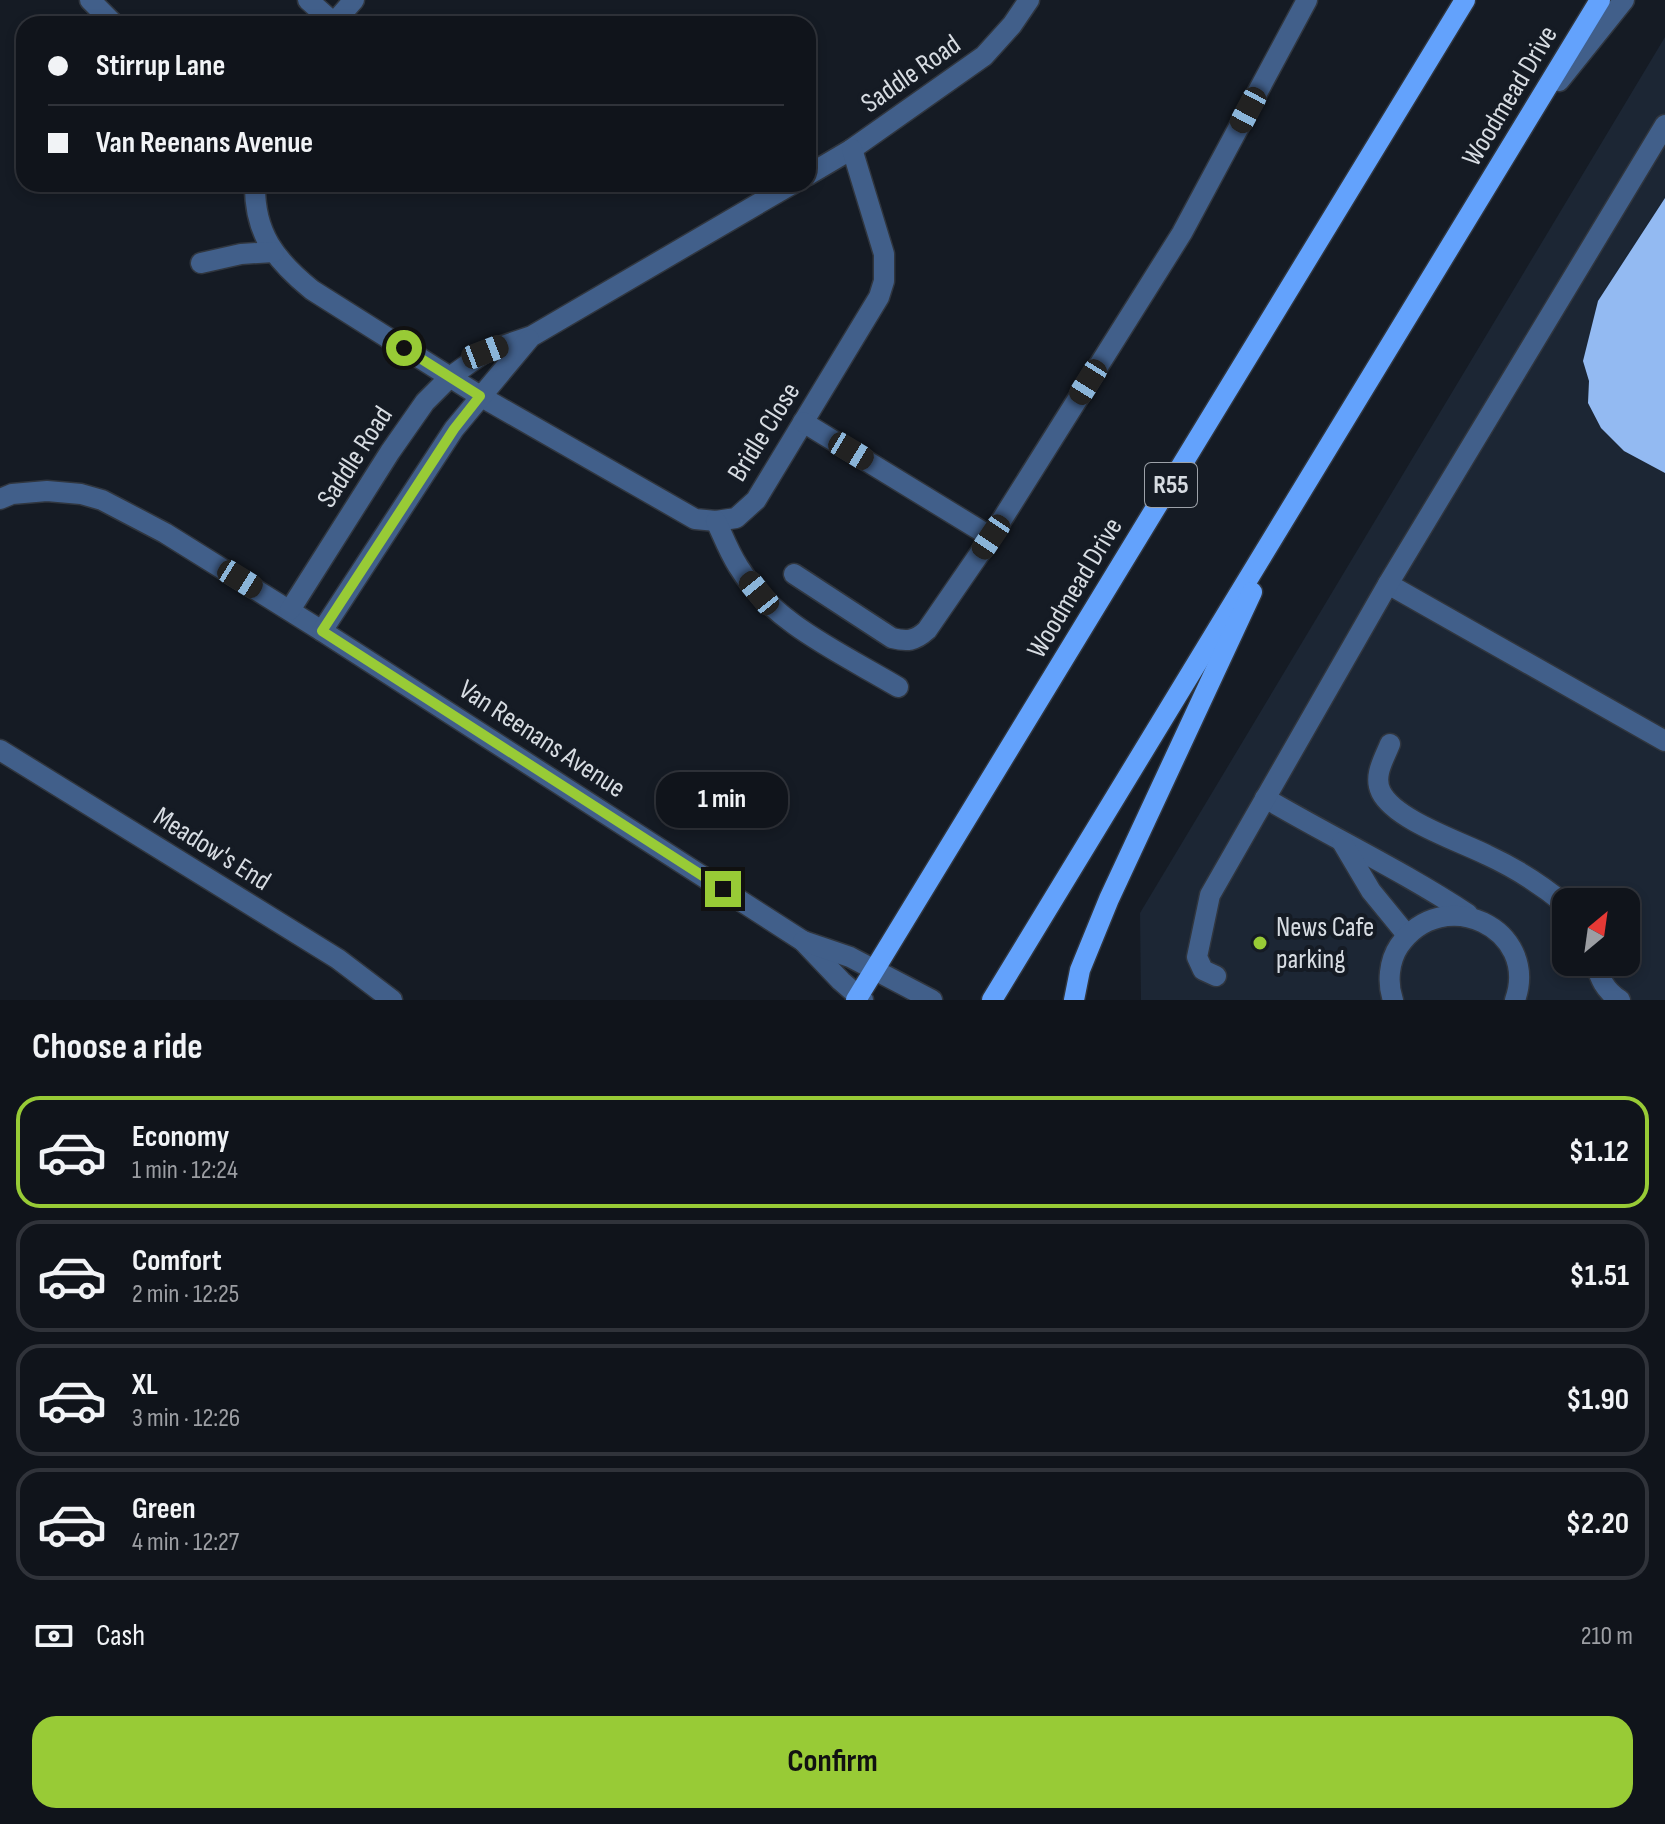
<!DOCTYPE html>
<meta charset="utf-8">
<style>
:root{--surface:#10141b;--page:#1e2128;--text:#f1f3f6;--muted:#9c9ea3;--line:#30333a;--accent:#98cb36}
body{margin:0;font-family:"Sofia Sans Condensed",sans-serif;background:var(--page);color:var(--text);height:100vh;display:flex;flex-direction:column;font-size:30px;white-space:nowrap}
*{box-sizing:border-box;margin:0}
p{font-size:26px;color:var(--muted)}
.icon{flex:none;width:44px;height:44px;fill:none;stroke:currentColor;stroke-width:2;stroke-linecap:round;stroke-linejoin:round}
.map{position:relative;height:1000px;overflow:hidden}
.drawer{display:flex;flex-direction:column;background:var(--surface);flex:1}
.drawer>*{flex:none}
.guide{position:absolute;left:16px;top:16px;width:800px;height:176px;border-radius:24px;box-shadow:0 4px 12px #0003,0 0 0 2px var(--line);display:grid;align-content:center;height:176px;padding:0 32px;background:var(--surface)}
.needle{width:52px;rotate:29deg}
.buttons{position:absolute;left:1552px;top:888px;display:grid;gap:16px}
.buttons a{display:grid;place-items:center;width:88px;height:88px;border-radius:16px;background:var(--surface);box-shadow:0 4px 12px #0003,0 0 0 2px var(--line);font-size:40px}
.end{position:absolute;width:36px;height:36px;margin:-18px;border:10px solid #98cb36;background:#111;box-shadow:0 0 0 4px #111}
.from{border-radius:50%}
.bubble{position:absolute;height:56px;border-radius:24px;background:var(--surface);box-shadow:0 4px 12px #0003,0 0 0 2px var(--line);font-size:26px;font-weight:700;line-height:56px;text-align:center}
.car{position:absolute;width:24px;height:48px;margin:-24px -12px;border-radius:10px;box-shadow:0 0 6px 2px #0007;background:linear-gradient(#222 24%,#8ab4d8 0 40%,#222 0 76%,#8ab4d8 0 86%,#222 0)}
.guide b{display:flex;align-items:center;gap:28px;height:76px;font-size:30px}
.guide b+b{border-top:2px solid var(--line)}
.guide i{width:20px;height:20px;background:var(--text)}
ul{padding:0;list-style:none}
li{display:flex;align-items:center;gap:24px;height:112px;margin:0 16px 12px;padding:0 16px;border:4px solid var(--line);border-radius:24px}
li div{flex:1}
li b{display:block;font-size:30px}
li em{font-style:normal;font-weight:700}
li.on{border-color:var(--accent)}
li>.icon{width:72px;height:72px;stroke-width:1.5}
h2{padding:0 32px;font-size:36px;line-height:96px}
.pay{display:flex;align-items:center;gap:20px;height:88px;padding:0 32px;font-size:30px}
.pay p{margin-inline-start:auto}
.cta{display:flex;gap:16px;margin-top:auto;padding:16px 32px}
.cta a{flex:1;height:92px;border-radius:24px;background:var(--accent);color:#111;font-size:32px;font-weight:700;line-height:92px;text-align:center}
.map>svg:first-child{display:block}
.built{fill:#1c2634;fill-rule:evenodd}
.building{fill:#93baf2}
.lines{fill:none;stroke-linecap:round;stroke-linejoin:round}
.minor-casing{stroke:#30363f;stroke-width:23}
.major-casing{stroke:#30363f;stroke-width:23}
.minor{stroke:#415f8a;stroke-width:20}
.major{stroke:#63a2fc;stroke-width:20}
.route{stroke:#98cb36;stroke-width:10}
.poi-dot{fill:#98cb36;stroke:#151b24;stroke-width:3}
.labels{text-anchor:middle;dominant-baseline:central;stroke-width:8;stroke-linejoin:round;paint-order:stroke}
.shield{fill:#151b24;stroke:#9da2a9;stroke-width:2}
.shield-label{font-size:26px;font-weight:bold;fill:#d7dce2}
.street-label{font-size:28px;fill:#d7dce2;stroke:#151b24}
.poi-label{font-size:28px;fill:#d7dce2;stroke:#151b24;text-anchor:start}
</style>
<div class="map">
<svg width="1665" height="1000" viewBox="0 0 1665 1000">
<rect width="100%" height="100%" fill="#151b24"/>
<path class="built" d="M1665 37V1000H1141L1140 913ZM1566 902H1626V962H1566Z"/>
<path class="building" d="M1665 198V473L1624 451 1601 428 1588 403 1589 381 1583 361 1598 301Z"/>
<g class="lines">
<g class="minor-casing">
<g id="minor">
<path d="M90 0 114 24"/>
<path d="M308 0 335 24"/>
<path d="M333 24 354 0"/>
<path d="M1559 81 1624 0"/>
<path d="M808 175 852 149 984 56 1012 25 1029 0"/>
<path d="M255 184C254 233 275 260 312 290L480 396 695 519 716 521 736 518 756 500 879 297 884 281V254L852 149"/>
<path d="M201 263 241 254 274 252"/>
<path d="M803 422 991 537"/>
<path d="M0 499 12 494 47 491 81 494 102 500 165 533 322 631 803 941 841 981 863 1000"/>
<path d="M716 521C723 536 729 552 738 566 772 623 843 654 898 687"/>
<path d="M794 574 892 638C907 642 915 641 927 630L991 537 1182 233 1307 0"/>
<path d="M1388 584 1665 741"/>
<path d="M290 610 390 452 425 402 450 377 485 352 532 336 792 184"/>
<path d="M322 631 454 429 529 339"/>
<path d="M1390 744C1384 759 1373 776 1381 792 1395 820 1459 841 1487 855 1515 868 1542 885 1566 905"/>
<path d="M0 750 338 959 392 1000"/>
<path d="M1265 798C1333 838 1403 871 1468 914"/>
<path d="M1342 842 1371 891 1407 935"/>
<path d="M803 941 850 957 932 1000"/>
<path d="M1595 962C1600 978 1604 990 1620 1000"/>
<path d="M1216 976 1203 970 1197 957 1210 895 1388 584 1665 125"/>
<path d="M1393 1000C1387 983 1389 961 1399 946 1443 882 1540 929 1515 1000"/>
</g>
</g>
<g class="major-casing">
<g id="major">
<path d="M856 1000 1465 0"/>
<path d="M992 1000 1600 0"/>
<path d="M1074 1000 1080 970 1109 899 1252 592"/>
</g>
</g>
<use href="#minor" class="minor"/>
<use href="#major" class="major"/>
</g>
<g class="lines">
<path class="route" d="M404 348 480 396 454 429 322 631 723 889"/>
</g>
<circle class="poi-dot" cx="1260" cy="943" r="8"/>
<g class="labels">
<rect class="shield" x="1145" y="463" width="52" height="44" rx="6"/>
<g class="shield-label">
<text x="1171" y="485">R55</text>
</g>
<g class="street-label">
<text transform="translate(911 74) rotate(-35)">Saddle Road</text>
<text transform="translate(1510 96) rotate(-59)">Woodmead Drive</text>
<text transform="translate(764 432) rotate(-58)">Bridle Close</text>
<text transform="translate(355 457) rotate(-57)">Saddle Road</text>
<text transform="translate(1075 588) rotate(-59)">Woodmead Drive</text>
<text transform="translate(542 739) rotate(33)">Van Reenans Avenue</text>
<text transform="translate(212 849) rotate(32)">Meadow's End</text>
</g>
<g class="poi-label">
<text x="1276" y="927">News Cafe<tspan x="1276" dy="32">parking</tspan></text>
</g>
</g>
</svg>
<div class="buttons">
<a><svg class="needle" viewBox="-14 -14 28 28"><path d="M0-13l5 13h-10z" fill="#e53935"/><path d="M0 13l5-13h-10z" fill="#9c9ea3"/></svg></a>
</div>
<i class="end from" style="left:404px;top:348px"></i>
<i class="end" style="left:723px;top:889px"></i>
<div class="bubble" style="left:656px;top:772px;width:132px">1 min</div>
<i class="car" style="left:1248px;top:110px;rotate:208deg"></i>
<i class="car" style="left:485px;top:352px;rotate:69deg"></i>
<i class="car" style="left:1088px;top:382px;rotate:212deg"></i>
<i class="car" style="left:851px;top:451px;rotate:121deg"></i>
<i class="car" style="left:991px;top:537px;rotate:214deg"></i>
<i class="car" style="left:240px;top:579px;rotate:122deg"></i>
<i class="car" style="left:759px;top:593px;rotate:321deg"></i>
<div class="guide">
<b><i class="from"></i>Stirrup Lane</b>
<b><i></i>Van Reenans Avenue</b>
</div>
</div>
<section class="drawer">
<h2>Choose a ride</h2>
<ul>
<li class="on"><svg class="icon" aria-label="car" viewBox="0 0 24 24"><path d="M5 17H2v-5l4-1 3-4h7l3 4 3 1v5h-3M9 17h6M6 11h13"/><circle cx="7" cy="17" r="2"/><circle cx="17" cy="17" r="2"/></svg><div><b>Economy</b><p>1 min · 12:24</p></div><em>$1.12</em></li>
<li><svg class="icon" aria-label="car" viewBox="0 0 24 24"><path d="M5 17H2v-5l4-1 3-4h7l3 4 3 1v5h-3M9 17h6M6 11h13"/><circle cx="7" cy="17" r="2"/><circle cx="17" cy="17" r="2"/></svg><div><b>Comfort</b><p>2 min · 12:25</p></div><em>$1.51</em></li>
<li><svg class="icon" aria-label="car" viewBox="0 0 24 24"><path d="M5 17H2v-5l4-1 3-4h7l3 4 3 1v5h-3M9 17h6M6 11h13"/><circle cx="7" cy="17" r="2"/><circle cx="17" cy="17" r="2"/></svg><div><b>XL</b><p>3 min · 12:26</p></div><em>$1.90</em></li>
<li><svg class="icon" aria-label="car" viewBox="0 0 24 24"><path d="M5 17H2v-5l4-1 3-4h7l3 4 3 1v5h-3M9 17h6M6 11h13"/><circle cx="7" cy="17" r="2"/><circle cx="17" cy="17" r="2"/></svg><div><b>Green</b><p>4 min · 12:27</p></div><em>$2.20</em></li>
</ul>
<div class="pay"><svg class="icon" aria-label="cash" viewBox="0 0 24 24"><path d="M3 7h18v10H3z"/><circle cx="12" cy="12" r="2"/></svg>Cash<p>210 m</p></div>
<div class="cta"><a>Confirm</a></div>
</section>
